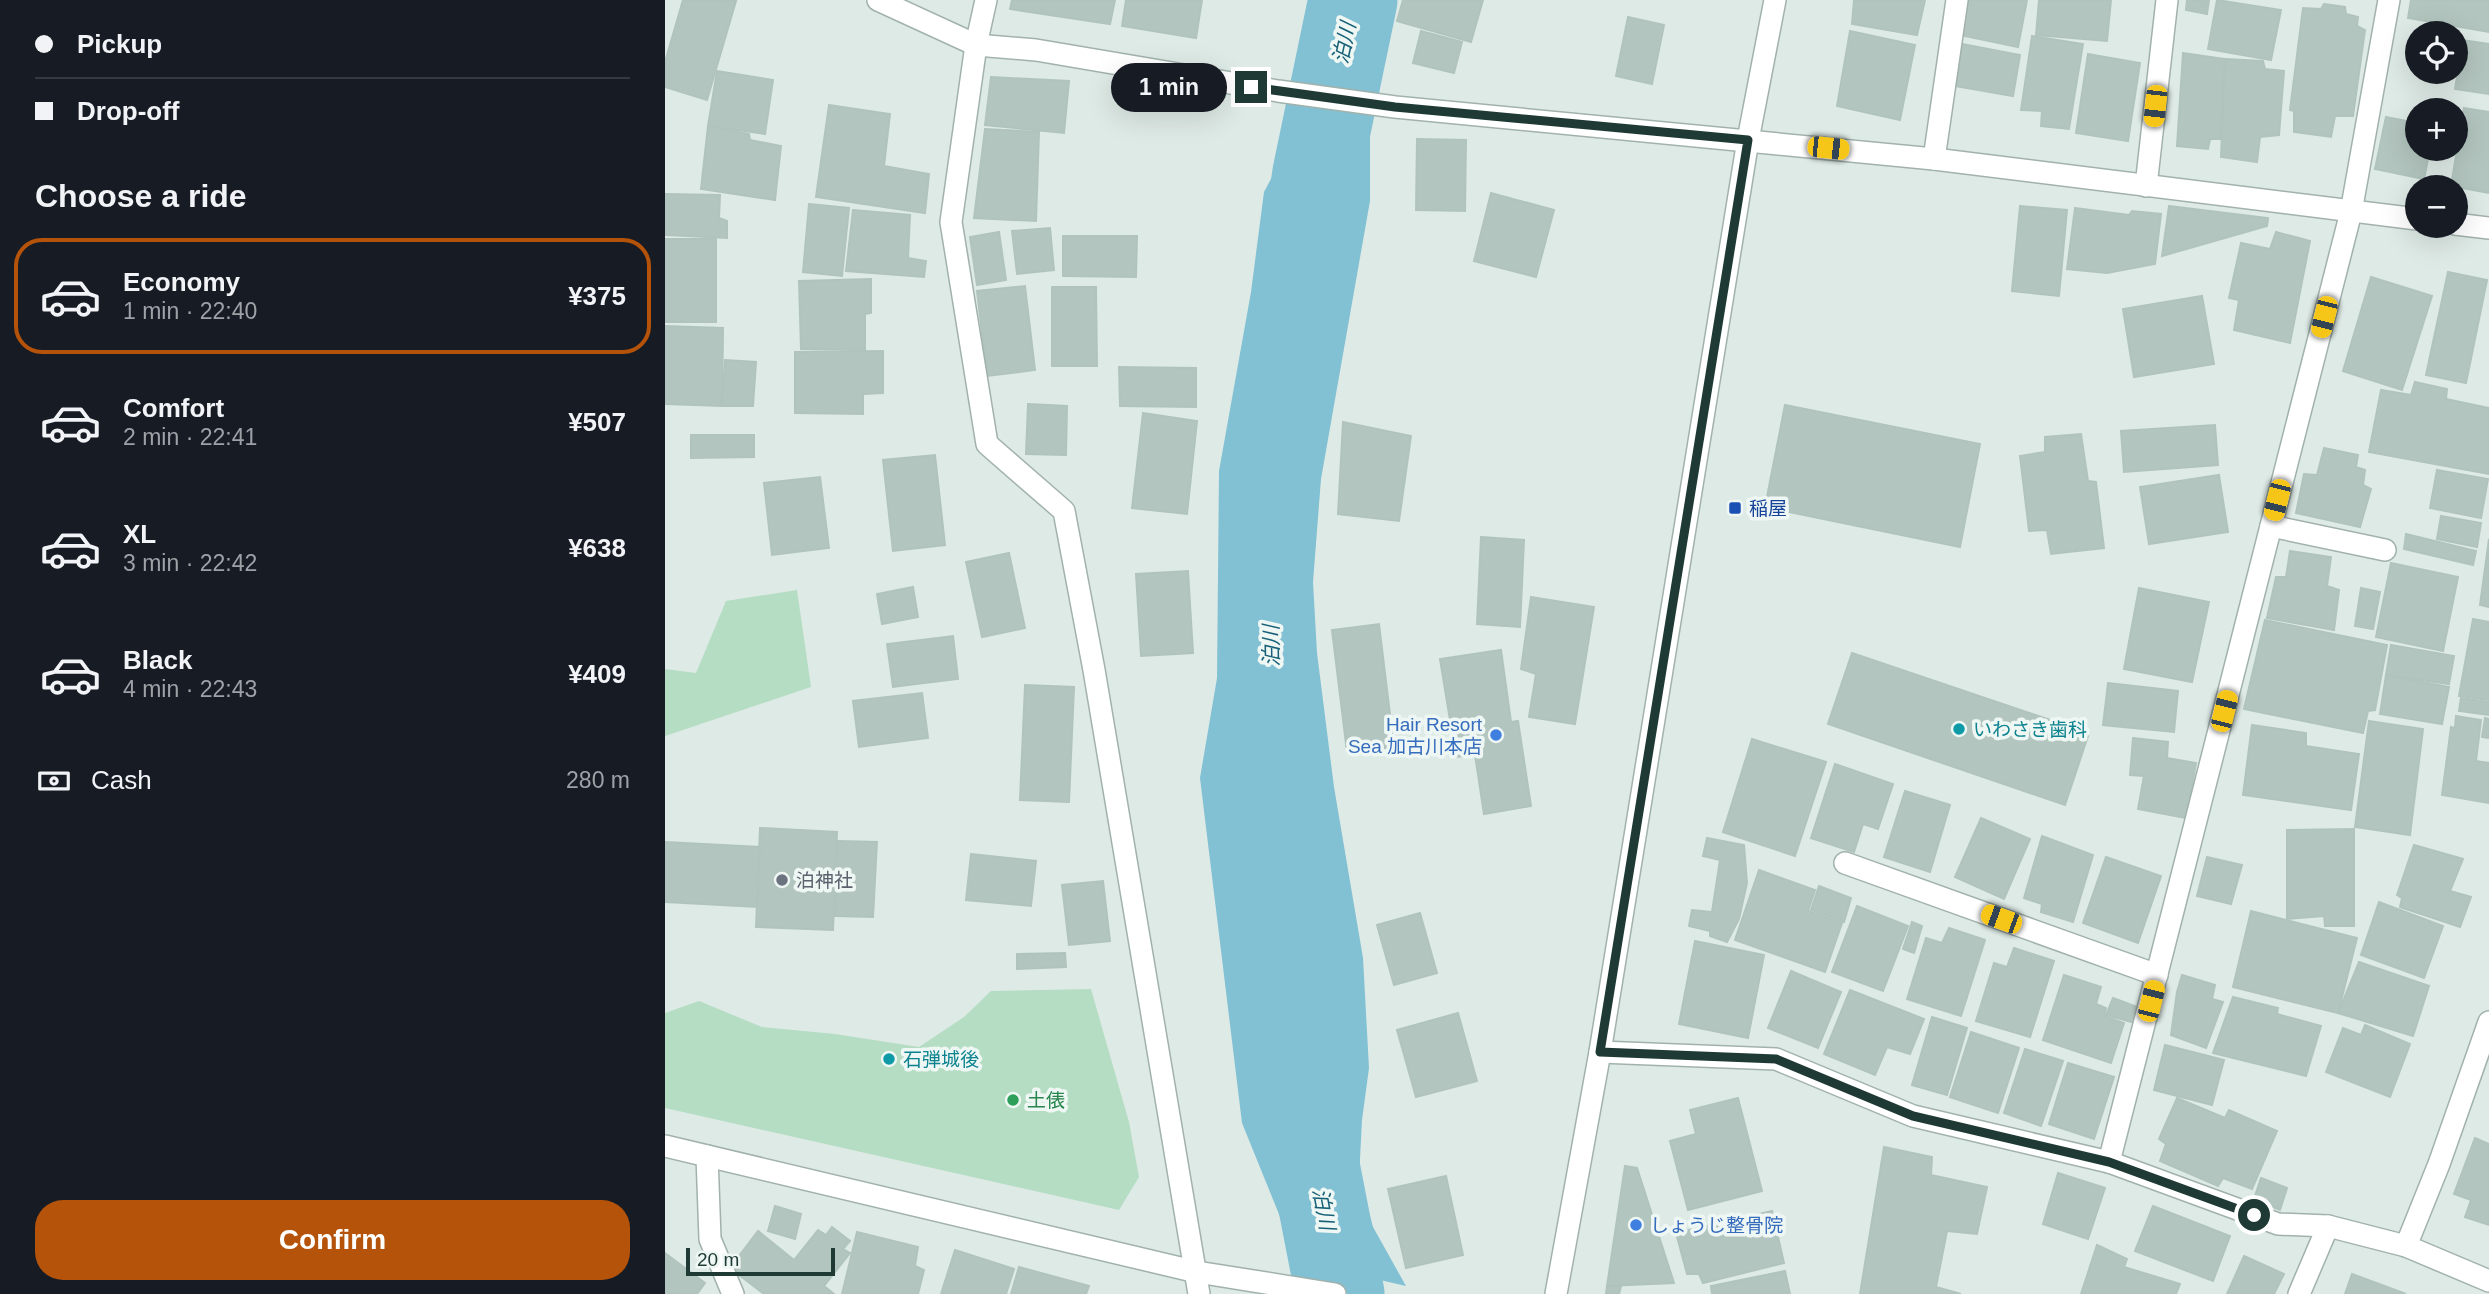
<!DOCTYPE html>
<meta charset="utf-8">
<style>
:root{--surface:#171b24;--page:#242831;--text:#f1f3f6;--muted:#9ea1a6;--line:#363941;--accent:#b45309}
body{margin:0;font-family:Arial,"Noto Sans JP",sans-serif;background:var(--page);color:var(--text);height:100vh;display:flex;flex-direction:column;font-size:26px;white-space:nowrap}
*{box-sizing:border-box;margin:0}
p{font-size:23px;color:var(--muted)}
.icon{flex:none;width:38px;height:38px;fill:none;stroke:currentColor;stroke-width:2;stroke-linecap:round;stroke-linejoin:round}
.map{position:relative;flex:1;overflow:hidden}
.details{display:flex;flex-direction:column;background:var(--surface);width:665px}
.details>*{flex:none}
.banner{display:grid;align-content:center;height:154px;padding:0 35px;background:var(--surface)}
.controls{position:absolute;left:1740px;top:21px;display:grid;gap:14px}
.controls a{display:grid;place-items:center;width:63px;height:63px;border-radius:50%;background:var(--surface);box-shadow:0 7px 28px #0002;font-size:35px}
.scale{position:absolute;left:21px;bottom:18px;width:149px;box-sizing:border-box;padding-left:7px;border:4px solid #1f3a35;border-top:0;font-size:19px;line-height:24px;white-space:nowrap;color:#1f3a35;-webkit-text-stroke:5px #eef7f3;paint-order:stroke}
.end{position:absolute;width:32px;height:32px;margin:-16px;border:9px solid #1f3a35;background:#fff;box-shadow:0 0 0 4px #fff}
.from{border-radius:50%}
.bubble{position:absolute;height:49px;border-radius:24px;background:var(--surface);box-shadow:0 7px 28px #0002;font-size:23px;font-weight:700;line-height:49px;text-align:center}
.car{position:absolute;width:21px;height:42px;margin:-21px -10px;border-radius:9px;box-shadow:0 0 5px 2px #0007;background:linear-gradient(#f5c518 24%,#345 0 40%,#f5c518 0 76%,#345 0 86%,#f5c518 0)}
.banner b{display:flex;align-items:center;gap:24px;height:66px;font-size:26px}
.banner b+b{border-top:2px solid var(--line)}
.banner i{width:18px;height:18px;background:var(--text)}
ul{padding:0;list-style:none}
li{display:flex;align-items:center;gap:21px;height:116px;margin:0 14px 10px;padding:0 21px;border:4px solid transparent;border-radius:28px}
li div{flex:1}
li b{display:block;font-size:26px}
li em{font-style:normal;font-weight:700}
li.current{border-color:var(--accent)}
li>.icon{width:63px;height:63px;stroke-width:1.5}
h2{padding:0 35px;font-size:32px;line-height:84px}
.pay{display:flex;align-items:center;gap:18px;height:77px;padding:0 35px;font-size:26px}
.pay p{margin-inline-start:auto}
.button{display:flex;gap:14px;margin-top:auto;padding:14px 35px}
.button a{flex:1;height:80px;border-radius:28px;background:var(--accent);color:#fff;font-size:28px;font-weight:700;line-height:80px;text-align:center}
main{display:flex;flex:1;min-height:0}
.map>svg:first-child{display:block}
.green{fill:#b5ddc3}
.water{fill:#82c0d3}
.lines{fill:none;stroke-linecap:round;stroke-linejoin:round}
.river{stroke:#82c0d3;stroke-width:89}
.building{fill:#b3c5bf;stroke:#b0c4bd;stroke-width:2}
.minor-casing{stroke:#a1b2ad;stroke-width:24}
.tertiary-casing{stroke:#a1b2ad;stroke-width:24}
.minor{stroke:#fff;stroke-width:21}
.tertiary{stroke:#fff;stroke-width:21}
.route{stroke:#1f3a35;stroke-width:9}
.transit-dot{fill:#1a4fb4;stroke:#eef7f3;stroke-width:2.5}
.culture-dot{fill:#0f9aa8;stroke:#eef7f3;stroke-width:2.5}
.shop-dot{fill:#3f7fe0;stroke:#eef7f3;stroke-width:2.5}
.worship-dot{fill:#6b7280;stroke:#eef7f3;stroke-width:2.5}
.leisure-dot{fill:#2e9e5b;stroke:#eef7f3;stroke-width:2.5}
.labels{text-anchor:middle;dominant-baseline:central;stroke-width:7;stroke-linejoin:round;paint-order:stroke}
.transit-label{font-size:19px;fill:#164399;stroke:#eef7f3;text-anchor:start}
.shop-label{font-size:19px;fill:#366cbe;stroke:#eef7f3;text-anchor:end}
.culture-label{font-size:19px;fill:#0d838f;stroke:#eef7f3;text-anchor:start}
.worship-label{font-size:19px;fill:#5b616d;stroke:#eef7f3;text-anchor:start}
.leisure-label{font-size:19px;fill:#27864d;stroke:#eef7f3;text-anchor:start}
.water-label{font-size:21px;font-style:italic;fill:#176078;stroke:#eef7f3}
</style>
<main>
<section class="details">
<div class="banner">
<b><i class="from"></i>Pickup</b>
<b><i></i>Drop-off</b>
</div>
<h2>Choose a ride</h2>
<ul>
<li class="current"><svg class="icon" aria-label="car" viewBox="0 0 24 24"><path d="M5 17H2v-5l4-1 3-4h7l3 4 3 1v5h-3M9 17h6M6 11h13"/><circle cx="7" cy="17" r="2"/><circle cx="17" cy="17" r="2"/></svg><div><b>Economy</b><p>1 min · 22:40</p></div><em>¥375</em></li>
<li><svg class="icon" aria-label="car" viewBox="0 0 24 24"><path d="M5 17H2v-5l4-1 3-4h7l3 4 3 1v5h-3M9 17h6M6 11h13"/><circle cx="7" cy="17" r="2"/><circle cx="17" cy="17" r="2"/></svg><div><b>Comfort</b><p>2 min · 22:41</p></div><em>¥507</em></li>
<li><svg class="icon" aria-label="car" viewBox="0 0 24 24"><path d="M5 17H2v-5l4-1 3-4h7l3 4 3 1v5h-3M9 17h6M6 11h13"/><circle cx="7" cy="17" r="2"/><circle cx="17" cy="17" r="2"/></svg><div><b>XL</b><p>3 min · 22:42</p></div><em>¥638</em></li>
<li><svg class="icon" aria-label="car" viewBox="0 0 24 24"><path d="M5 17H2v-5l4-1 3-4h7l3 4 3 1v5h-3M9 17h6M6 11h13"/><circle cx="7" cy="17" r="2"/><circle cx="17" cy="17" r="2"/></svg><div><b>Black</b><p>4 min · 22:43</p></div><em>¥409</em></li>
</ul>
<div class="pay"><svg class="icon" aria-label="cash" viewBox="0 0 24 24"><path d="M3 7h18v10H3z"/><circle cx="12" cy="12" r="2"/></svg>Cash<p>280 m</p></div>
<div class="button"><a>Confirm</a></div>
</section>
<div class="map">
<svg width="1824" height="1294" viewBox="0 0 1824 1294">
<rect width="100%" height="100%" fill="#deeae6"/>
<g class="green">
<path d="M132 590 146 687 0 736V669L31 673 61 601Z"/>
<path d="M426 989 464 1122 474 1177 454 1210 0 1108V1013L34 1001 97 1027 170 1034 254 1047 299 1017 326 991Z"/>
</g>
<path class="water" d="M637 121 705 131V201L656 479 648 582 652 653 669 787 698 958 704 1068 697 1120 694 1178 708 1227 741 1286 633 1261 577 1123 535 778 552 678 554 471 586 292 599 192Z"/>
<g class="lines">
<g class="river">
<path d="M641 246 652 173 688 0"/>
<path d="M647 1150 675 1294"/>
</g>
</g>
<g class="building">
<path d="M18 0 71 1 42 100 0 87V62Z"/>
<path d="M347 0H450L445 24 345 9Z"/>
<path d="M461 0H537L531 38 457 26Z"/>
<path d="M738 0H818L806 42 732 21Z"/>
<path d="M1189 0H1260L1252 35 1187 24Z"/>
<path d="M1303 0H1362L1353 47 1295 35Z"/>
<path d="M1374 0H1446L1442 41 1371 35Z"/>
<path d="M1522 0H1544L1542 14 1521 10Z"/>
<path d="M1552 0 1616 10 1606 60 1543 49Z"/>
<path d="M1746 0H1824V32L1743 18Z"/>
<path d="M1659 4 1680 7 1681 14 1693 17 1692 26 1700 30 1688 116H1670L1666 137 1629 132V111L1625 110 1638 8 1656 9Z"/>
<path d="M963 17 999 25 987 84 951 76Z"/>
<path d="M756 31 797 42 789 73 748 63Z"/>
<path d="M1185 31 1250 45 1235 120 1172 106Z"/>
<path d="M1367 36 1418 44 1404 129 1376 126 1377 111 1356 110Z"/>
<path d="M1797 40 1824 44V94L1790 89 1792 77 1776 75V72H1790V44L1796 45Z"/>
<path d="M1292 43 1355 55 1348 96 1284 85Z"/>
<path d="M1518 53 1560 59 1555 139H1545L1543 149 1512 146Z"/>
<path d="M1423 54 1475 63 1463 141 1411 133Z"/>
<path d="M1560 59 1598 61 1600 69 1619 71 1614 135 1595 137 1592 162 1556 157Z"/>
<path d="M52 71 108 80 100 134 43 126Z"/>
<path d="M326 77 404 81 399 133 320 125Z"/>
<path d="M164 105 225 114 219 166 264 174 260 213 151 197Z"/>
<path d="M1799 108 1824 112V193L1786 186Z"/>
<path d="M1721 117 1752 123V149H1765L1759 179 1710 169Z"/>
<path d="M43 126 84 134 85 140 116 146 110 200 36 189Z"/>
<path d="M320 129 374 132 371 221 309 218Z"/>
<path d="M752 139 801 140 800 211 751 210Z"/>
<path d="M826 193 889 210 871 277 809 261Z"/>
<path d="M0 194 55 195 54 218 62 221V238L0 235Z"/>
<path d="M144 204 184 208 177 276 138 272Z"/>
<path d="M1355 206 1402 210 1394 296 1347 291Z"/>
<path d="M1504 206 1603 218 1602 226 1497 256Z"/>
<path d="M1410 208 1464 215 1467 211 1496 214 1490 264 1442 273 1402 269Z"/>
<path d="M188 210 245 215 243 258 261 261 259 277 181 271Z"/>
<path d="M385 228 389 270 352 274 347 231Z"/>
<path d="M334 232 341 280 312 285 305 237Z"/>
<path d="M1611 232 1645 241 1625 343 1569 330 1574 300 1564 298 1576 243 1605 249Z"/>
<path d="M398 236H472L471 277 398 276Z"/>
<rect x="0" y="239" width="51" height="83"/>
<path d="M1783 272 1822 280 1801 383 1761 375Z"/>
<path d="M1706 277 1767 296 1737 390 1678 371Z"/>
<path d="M206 279V313L200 314V350L136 349 134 281Z"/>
<path d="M360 286 370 370 322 376 312 291Z"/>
<path d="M387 287H431L432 366H387Z"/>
<path d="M1537 296 1549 364 1469 377 1458 309Z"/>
<path d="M0 326 58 328 57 406 0 404Z"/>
<path d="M218 351V393L198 394V414L130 413V352Z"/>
<path d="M60 360 91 362 88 406H57Z"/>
<path d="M454 367 531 368V407L455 406Z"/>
<path d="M1750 382 1782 389 1781 399 1824 408V474L1704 452 1716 390 1746 395Z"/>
<path d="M363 404 402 406 401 455 361 454Z"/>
<path d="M1120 405 1315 444 1295 547 1100 507Z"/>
<path d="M478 413 532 421 522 514 467 508Z"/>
<path d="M678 422 746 436 734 521 673 514Z"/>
<path d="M1550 425 1553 465 1459 472 1456 431Z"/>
<path d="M1416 434 1423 481 1431 482 1439 548 1386 554 1382 530 1364 531 1355 456 1380 452V437Z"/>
<path d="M26 435H89V457L26 458Z"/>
<path d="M1659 448 1693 455 1691 467 1700 470 1698 485 1706 489 1695 527 1631 513 1639 474 1652 475Z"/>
<path d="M270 455 280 545 228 551 218 460Z"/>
<path d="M1772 470 1823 479 1816 518 1765 508Z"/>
<path d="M1554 475 1563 532 1484 544 1475 487Z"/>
<path d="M155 477 164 548 107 555 99 483Z"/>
<path d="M1776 516 1816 523 1812 547 1772 539Z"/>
<path d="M1741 534 1811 551 1808 565 1739 549Z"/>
<path d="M816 537 859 540 855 627 812 624Z"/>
<path d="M1824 539V607L1815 605Z"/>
<path d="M1625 551 1666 557 1662 586 1674 590 1669 630 1602 618 1611 577H1621Z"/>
<path d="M344 553 360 628 317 637 301 562Z"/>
<path d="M1726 563 1793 577 1778 651 1711 637Z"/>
<path d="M523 571 528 653 476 656 471 574Z"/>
<path d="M248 587 253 617 217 624 212 594Z"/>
<path d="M1474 588 1544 602 1527 682 1459 669Z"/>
<path d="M1696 588 1715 592 1708 629 1690 626Z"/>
<path d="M866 597 929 607 910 724 864 717 871 674 856 669Z"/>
<path d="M1808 619 1824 622V700L1794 696Z"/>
<path d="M1600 620 1722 645 1710 710 1703 711 1698 733 1579 709Z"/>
<path d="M714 624 729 747 682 752 667 630Z"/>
<path d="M288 636 293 679 228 687 222 644Z"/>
<path d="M1726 645 1789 656 1784 684 1721 675Z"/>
<path d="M836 650 846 722 853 721 866 806 819 814 810 755 791 757 775 659Z"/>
<path d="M1187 653 1424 733 1400 805 1163 724Z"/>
<path d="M1721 675 1784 687 1777 724 1715 714Z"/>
<path d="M1443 683 1513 691 1509 732 1438 725Z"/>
<path d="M360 685 409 687 404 802 355 800Z"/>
<path d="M257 693 263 738 194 747 188 701Z"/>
<path d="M1796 698 1824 702V715L1794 711Z"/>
<path d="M1791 716 1816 720 1811 761 1824 763V803L1777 795 1786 727 1790 728Z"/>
<path d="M1820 718 1824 719V738L1817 737Z"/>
<path d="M1704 721 1758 729 1745 835 1690 827Z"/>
<path d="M1587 725 1641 733V746L1694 754 1686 810 1578 795Z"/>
<path d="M1468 738 1503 742 1502 758 1531 763 1521 818 1473 809 1479 776 1465 775Z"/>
<path d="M1087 739 1161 762 1130 856 1058 832Z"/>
<path d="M1170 764 1228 784 1213 829 1198 824 1189 852 1146 838Z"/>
<path d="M1240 791 1285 805 1265 872 1219 857Z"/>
<path d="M1316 818 1365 839 1339 899 1290 877Z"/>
<path d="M95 828 172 832 168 930 91 927Z"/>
<path d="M1689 829V926H1660L1659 916 1622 919V830Z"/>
<path d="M1377 836 1428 855 1408 922 1376 912 1377 904 1359 898Z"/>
<path d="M1042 838 1079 845 1082 883 1074 919 1062 942 1045 936V931L1024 926 1027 910 1047 912 1055 860 1038 856Z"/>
<path d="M173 841 212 842 208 917 170 916Z"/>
<path d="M0 842 95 847 92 907 0 902Z"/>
<path d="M1749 845 1798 859 1785 891 1806 897 1795 927 1735 907 1737 898 1732 895Z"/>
<path d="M306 854 371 861 366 906 301 900Z"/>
<path d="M1441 857 1496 876 1473 943 1418 923Z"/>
<path d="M1542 857 1577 865 1566 904 1532 896Z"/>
<path d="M1094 870 1150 890 1143 911 1177 923 1160 972 1070 940Z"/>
<path d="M438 881 445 941 404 945 397 885Z"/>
<path d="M1154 886 1186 898 1179 922 1146 910Z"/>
<path d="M1714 902 1778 926 1759 978 1696 955Z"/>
<path d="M1192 906 1243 926 1218 991 1167 972Z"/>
<path d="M1586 911 1692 938 1673 1013 1568 987Z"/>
<path d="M755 913 772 973 729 985 712 925Z"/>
<path d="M1247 922 1257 926 1249 953 1238 949Z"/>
<path d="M1284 928 1320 940 1296 1016 1242 999 1261 938 1277 943Z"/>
<path d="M1030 941 1099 955 1083 1038 1014 1024Z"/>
<path d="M1349 948 1389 961 1365 1037 1311 1021 1329 963 1342 967Z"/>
<path d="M400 953 401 967 352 969V954Z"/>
<path d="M1694 962 1764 986 1748 1036 1673 1013Z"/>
<path d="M1126 971 1176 992 1153 1048 1103 1028Z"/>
<path d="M1399 975 1436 987 1431 1004 1441 1008 1439 1016 1459 1023 1446 1063 1378 1040Z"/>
<path d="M1517 975 1550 985 1547 999 1558 1002 1541 1048 1506 1035 1512 992Z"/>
<path d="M1185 990 1259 1019 1245 1054 1222 1047 1210 1075 1159 1054Z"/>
<path d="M1568 997 1613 1008 1612 1014 1656 1026 1641 1076 1548 1053Z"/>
<path d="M1448 998 1475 1008 1470 1023 1441 1015Z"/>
<path d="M793 1013 812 1081 751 1097 732 1030Z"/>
<path d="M1267 1017 1302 1028 1282 1095 1247 1085Z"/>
<path d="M1700 1025 1745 1044 1725 1097 1661 1072 1678 1028 1696 1035Z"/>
<path d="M1306 1032 1354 1048 1333 1113 1285 1097Z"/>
<path d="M1500 1045 1559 1060 1547 1105 1489 1090Z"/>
<path d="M1360 1049 1398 1061 1376 1126 1339 1113Z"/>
<path d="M1403 1063 1449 1077 1429 1139 1384 1124Z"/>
<path d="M1073 1098 1097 1191 1023 1210 1005 1141 1031 1134 1025 1110Z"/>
<path d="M1512 1098 1560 1118 1564 1110 1612 1131 1587 1189 1558 1178 1553 1186 1495 1161 1501 1144 1494 1139Z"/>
<path d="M1810 1138 1824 1144V1225L1800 1217 1806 1200 1789 1194Z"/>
<path d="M1219 1147 1267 1157 1266 1175 1322 1187 1312 1234 1282 1231 1271 1287 1296 1294H1195Z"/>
<path d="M960 1166 972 1168 1009 1283 942 1286Z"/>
<path d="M1393 1173 1440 1188 1423 1239 1378 1224Z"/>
<path d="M781 1176 798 1255 741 1268 723 1189Z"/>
<path d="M1596 1178 1622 1188 1615 1210 1589 1199Z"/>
<path d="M110 1206 136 1214 130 1239 103 1231Z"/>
<path d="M1488 1206 1565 1236 1548 1281 1470 1251Z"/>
<path d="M1107 1211 1119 1263 1038 1283 1034 1274H1022L1011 1233Z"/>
<path d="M167 1227 185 1241 178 1249 185 1253 159 1286 169 1294H99L65 1268 93 1231 129 1260 153 1230 161 1235Z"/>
<path d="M192 1232 253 1247 250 1266 259 1270 253 1294H177Z"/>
<path d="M1432 1245 1462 1259 1459 1267 1515 1284 1511 1294H1416Z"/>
<path d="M290 1250 349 1269 341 1294H276Z"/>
<path d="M0 1253 40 1283 32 1294 0 1293Z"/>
<path d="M1579 1256 1619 1274 1609 1294H1562Z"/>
<path d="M354 1267 424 1286 421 1294H346Z"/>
<path d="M1120 1271 1125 1294H1047L1046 1286Z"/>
<path d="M1687 1274 1741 1294H1680Z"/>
<path d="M942 1286H956L954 1294H941Z"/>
</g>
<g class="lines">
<g class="minor-casing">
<g id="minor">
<path d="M213 0 311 45 371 50 613 91 730 107 1269 159 1752 219"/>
<path d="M321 0 311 45 286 222 322 444 399 511 429 670 534 1294"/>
<path d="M1269 159 1292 0"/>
<path d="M1481 186 1502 0"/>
<path d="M1790 224 1824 228"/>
<path d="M1606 526 1720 550"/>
<path d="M1180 863 1492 975"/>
<path d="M935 1052 1111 1059 1248 1116 1444 1162 1613 1224 1663 1226 1741 1246 1824 1281"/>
<path d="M0 1146 532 1272 670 1294"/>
<path d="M42 1156 45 1239 68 1294"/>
<path d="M1444 1162 1686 212 1724 0"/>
<path d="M1741 1246 1774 1164 1824 1022"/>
<path d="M1634 1294 1663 1226"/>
</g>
</g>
<g class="tertiary-casing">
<path id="tertiary" d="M891 1294 935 1052 1083 140 1110 0"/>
</g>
<use href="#minor" class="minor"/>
<use href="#tertiary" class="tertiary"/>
</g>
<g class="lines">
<path class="route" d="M586 87 730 107 1083 140 935 1052 1111 1059 1248 1116 1444 1162 1589 1215"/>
</g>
<rect class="transit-dot" x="1063" y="501" width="14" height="14" rx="3.5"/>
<g class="culture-dot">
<circle cx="1294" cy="729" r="7"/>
<circle cx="224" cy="1059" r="7"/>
</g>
<g class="shop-dot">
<circle cx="831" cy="735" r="7"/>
<circle cx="971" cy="1225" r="7"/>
</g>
<circle class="worship-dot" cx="117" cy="880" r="7"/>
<circle class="leisure-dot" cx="348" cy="1100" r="7"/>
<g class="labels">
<g class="transit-label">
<text x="1084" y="508">稲屋</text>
</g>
<g class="shop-label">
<text x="817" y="724">Hair Resort<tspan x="817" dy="22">Sea 加古川本店</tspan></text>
<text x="985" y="1225" text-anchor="start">しょうじ整骨院</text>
</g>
<g class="culture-label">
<text x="1308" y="729">いわさき歯科</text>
<text x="238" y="1059">石弾城後</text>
</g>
<g class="worship-label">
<text x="131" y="880">泊神社</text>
</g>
<g class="leisure-label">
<text x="362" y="1100">土俵</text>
</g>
<g class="water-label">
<text transform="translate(679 43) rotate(-78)">泊川</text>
<text transform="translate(606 646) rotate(-91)">泊川</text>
<text transform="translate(659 1209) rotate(79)">泊川</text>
</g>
</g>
</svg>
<div class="controls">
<a><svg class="icon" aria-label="locate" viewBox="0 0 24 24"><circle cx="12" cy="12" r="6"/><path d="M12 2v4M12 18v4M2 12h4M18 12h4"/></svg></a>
<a>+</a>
<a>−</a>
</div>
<div class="scale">20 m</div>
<i class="end from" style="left:1589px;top:1215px"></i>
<i class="end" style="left:586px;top:87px"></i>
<div class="bubble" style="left:446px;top:63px;width:116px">1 min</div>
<i class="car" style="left:1490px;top:106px;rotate:186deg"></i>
<i class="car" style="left:1163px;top:148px;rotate:96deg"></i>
<i class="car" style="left:1659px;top:317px;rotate:194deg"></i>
<i class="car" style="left:1612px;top:500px;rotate:194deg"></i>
<i class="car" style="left:1559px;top:711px;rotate:14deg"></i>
<i class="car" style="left:1336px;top:919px;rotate:290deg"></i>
<i class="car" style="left:1486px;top:1001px;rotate:14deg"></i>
</div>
</main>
